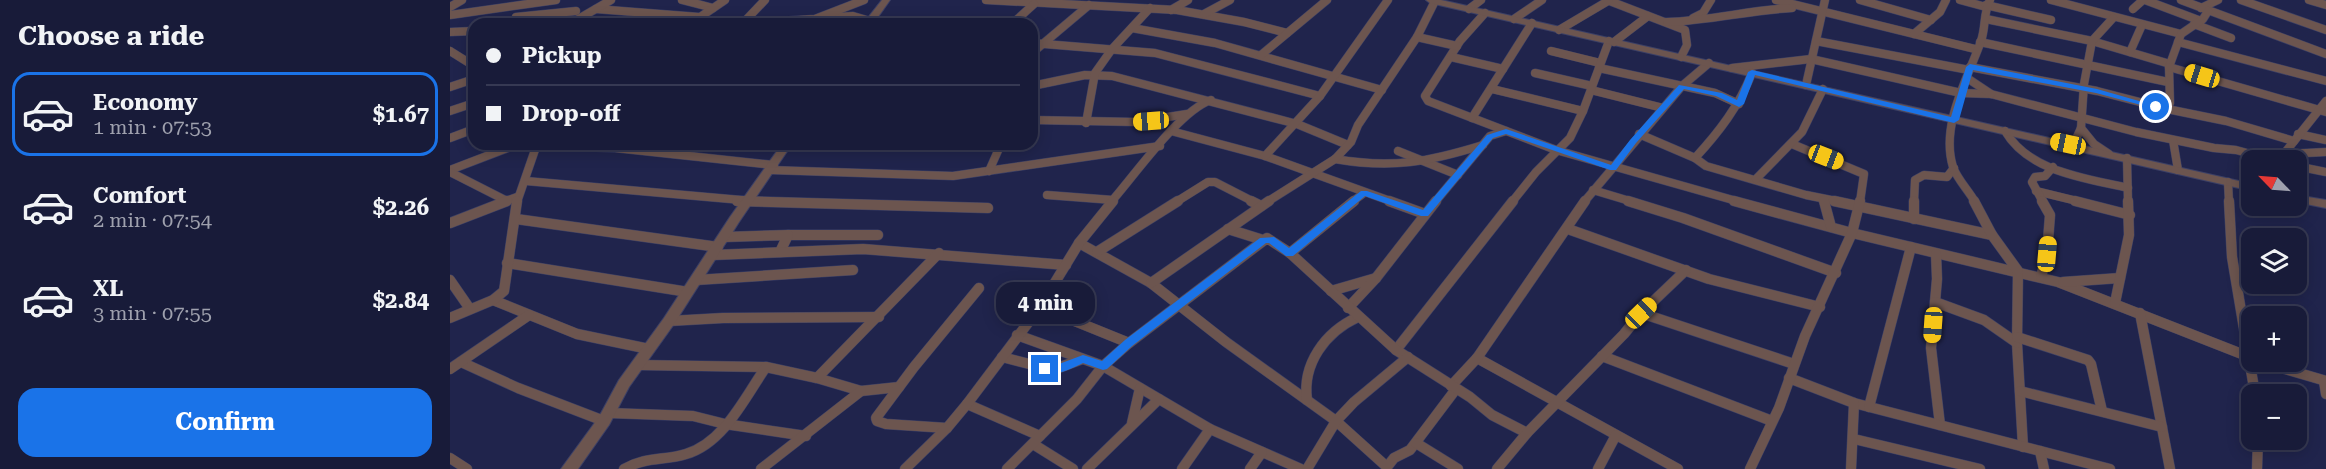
<!DOCTYPE html>
<meta charset="utf-8">
<style>
:root{--surface:#181b39;--page:#212441;--text:#f1f3f6;--muted:#9fa1ae;--line:#363953;--accent:#1a73e8}
body{margin:0;font-family:"Roboto Serif",serif;background:var(--page);color:var(--text);height:100vh;display:flex;flex-direction:column;font-size:22px;white-space:nowrap}
*{box-sizing:border-box;margin:0}
p{font-size:20px;color:var(--muted)}
.icon{flex:none;width:33px;height:33px;fill:none;stroke:currentColor;stroke-width:2;stroke-linecap:round;stroke-linejoin:round}
.map{position:relative;flex:1;overflow:hidden}
.side{display:flex;flex-direction:column;background:var(--surface);width:450px}
.side>*{flex:none}
.banner{position:absolute;left:18px;top:18px;width:570px;height:132px;border-radius:18px;box-shadow:0 3px 15px #0003,0 0 0 2px var(--line);display:grid;align-content:center;height:132px;padding:0 18px;background:var(--surface)}
.needle{width:39px;rotate:295deg}
.tools{position:absolute;left:1791px;top:150px;display:grid;gap:12px}
.tools a{display:grid;place-items:center;width:66px;height:66px;border-radius:12px;background:var(--surface);box-shadow:0 3px 15px #0003,0 0 0 2px var(--line);font-size:30px}
.end{position:absolute;width:27px;height:27px;margin:-14px;border:8px solid #1a73e8;background:#fff;box-shadow:0 0 0 3px #fff}
.from{border-radius:50%}
.bubble{position:absolute;height:42px;border-radius:18px;background:var(--surface);box-shadow:0 3px 15px #0003,0 0 0 2px var(--line);font-size:20px;font-weight:700;line-height:42px;text-align:center}
.car{position:absolute;width:18px;height:36px;margin:-18px -9px;border-radius:8px;box-shadow:0 0 4px 2px #0007;background:linear-gradient(#f5c518 24%,#345 0 40%,#f5c518 0 76%,#345 0 86%,#f5c518 0)}
.banner b{display:flex;align-items:center;gap:21px;height:57px;font-size:22px}
.banner b+b{border-top:2px solid var(--line)}
.banner i{width:15px;height:15px;background:var(--text)}
ul{padding:0;list-style:none}
li{display:flex;align-items:center;gap:18px;height:84px;margin:0 12px 9px;padding:0 6px;border:3px solid transparent;border-radius:18px}
li div{flex:1}
li b{display:block;font-size:22px}
li em{font-style:normal;font-weight:700}
li.current{border-color:var(--accent)}
li>.icon{width:54px;height:54px;stroke-width:1.5}
h2{padding:0 18px;font-size:27px;line-height:72px}
.cta{display:flex;gap:12px;margin-top:auto;padding:12px 18px}
.cta a{flex:1;height:69px;border-radius:18px;background:var(--accent);color:#fff;font-size:24px;font-weight:700;line-height:69px;text-align:center}
main{display:flex;flex:1;min-height:0}
.map>svg:first-child{display:block}
.lines{fill:none;stroke-linecap:round;stroke-linejoin:round}
.minor-far1-casing{stroke:#3c4066;stroke-width:9}
.minor-casing{stroke:#3c4066;stroke-width:11}
.tertiary-casing{stroke:#3c4066;stroke-width:2}
.minor-far1{stroke:#6c554f;stroke-width:8}
.minor{stroke:#6c554f;stroke-width:10}
.tertiary{fill:#6c554f;fill-rule:evenodd}
.route{fill:#1a73e8}
</style>
<main>
<section class="side">
<h2>Choose a ride</h2>
<ul>
<li class="current"><svg class="icon" aria-label="car" viewBox="0 0 24 24"><path d="M5 17H2v-5l4-1 3-4h7l3 4 3 1v5h-3M9 17h6M6 11h13"/><circle cx="7" cy="17" r="2"/><circle cx="17" cy="17" r="2"/></svg><div><b>Economy</b><p>1 min · 07:53</p></div><em>$1.67</em></li>
<li><svg class="icon" aria-label="car" viewBox="0 0 24 24"><path d="M5 17H2v-5l4-1 3-4h7l3 4 3 1v5h-3M9 17h6M6 11h13"/><circle cx="7" cy="17" r="2"/><circle cx="17" cy="17" r="2"/></svg><div><b>Comfort</b><p>2 min · 07:54</p></div><em>$2.26</em></li>
<li><svg class="icon" aria-label="car" viewBox="0 0 24 24"><path d="M5 17H2v-5l4-1 3-4h7l3 4 3 1v5h-3M9 17h6M6 11h13"/><circle cx="7" cy="17" r="2"/><circle cx="17" cy="17" r="2"/></svg><div><b>XL</b><p>3 min · 07:55</p></div><em>$2.84</em></li>
</ul>
<div class="cta"><a>Confirm</a></div>
</section>
<div class="map">
<svg width="1876" height="469" viewBox="0 0 1876 469">
<rect width="100%" height="100%" fill="#20244c"/>
<g class="lines">
<g class="minor-far1-casing">
<g id="minor-far1">
<path d="M232 0 263 8"/>
<path d="M536 0 727 10 794 22 837 33"/>
<path d="M1157 0 1235 30 1237 45 1231 57"/>
<path d="M1326 0 1525 49"/>
<path d="M1410 0 1481 20"/>
<path d="M1510 0 1536 7"/>
<path d="M1601 0 1731 34"/>
<path d="M1695 0 1751 21"/>
<path d="M1731 0 1876 54"/>
<path d="M1791 0 1876 30"/>
<path d="M1859 0 1876 5"/>
<path d="M1536 5 1601 20"/>
<path d="M0 7 12 0"/>
<path d="M1751 8 1768 0"/>
<path d="M146 9 249 17"/>
<path d="M1019 9 1031 0"/>
<path d="M1683 9 1693 0"/>
<path d="M721 10 738 0"/>
<path d="M1035 13 1010 41 975 96 978 101 1106 150 1290 202"/>
<path d="M754 14 780 0"/>
<path d="M0 15 106 0"/>
<path d="M66 17 126 11"/>
<path d="M372 18 403 16 420 21"/>
<path d="M1243 18 1253 13 1261 0"/>
<path d="M1064 19 1092 0"/>
<path d="M1536 19 1642 41 1720 64"/>
<path d="M125 21 161 0"/>
<path d="M1217 22C1259 21 1300 10 1342 8"/>
<path d="M293 23 315 0"/>
<path d="M240 24 275 0"/>
<path d="M280 24 365 19 414 0"/>
<path d="M562 24 584 4"/>
<path d="M1744 24 1781 38"/>
<path d="M682 28 765 43 932 90"/>
<path d="M1109 30 1158 1"/>
<path d="M0 32 24 31"/>
<path d="M1464 34 1490 12 1496 0"/>
<path d="M967 37 1007 46"/>
<path d="M1366 41 1519 70"/>
<path d="M1164 42 1198 16"/>
<path d="M1530 42 1718 82"/>
<path d="M1728 42 1876 81"/>
<path d="M582 43 705 53 870 96"/>
<path d="M0 51 24 66"/>
<path d="M1101 51 1150 63"/>
<path d="M1680 52 1692 25"/>
<path d="M582 53 639 5"/>
<path d="M811 55 877 0"/>
<path d="M1001 57 1053 69"/>
<path d="M1520 67 1647 91 1717 109 1720 103 1719 67 1731 34 1753 19 1758 11"/>
<path d="M1719 67 1876 112"/>
<path d="M1149 68 1265 93 1289 104"/>
<path d="M1282 68 1361 59 1511 93 1541 94 1686 132 1764 148 1786 150 1823 160"/>
<path d="M1085 73 1142 86"/>
<path d="M1517 78 1541 94"/>
<path d="M1356 85 1375 0"/>
<path d="M582 86 635 75 662 76 847 124 898 145"/>
<path d="M0 87 24 79"/>
<path d="M1042 89 1133 111"/>
<path d="M1141 90 1213 108"/>
<path d="M1717 109 1776 121 1844 141"/>
<path d="M0 111 24 103"/>
<path d="M1022 118 1082 23"/>
<path d="M582 120 686 122 737 114"/>
<path d="M636 123 645 73 662 49 700 8"/>
<path d="M1631 128 1644 144 1659 154"/>
<path d="M721 131 815 156 943 202"/>
<path d="M1555 131C1579 172 1635 178 1678 188"/>
<path d="M1189 134 1245 158 1256 166 1356 195 1391 202"/>
<path d="M1848 134 1876 140"/>
<path d="M0 138 24 129"/>
<path d="M1723 140 1728 170"/>
<path d="M423 144 494 145"/>
<path d="M1342 144 1414 174 1410 202"/>
<path d="M1618 144 1626 139 1631 128 1634 84 1642 41 1663 18"/>
<path d="M86 146 165 148 324 165"/>
<path d="M948 151 1008 175"/>
<path d="M1834 154 1876 152"/>
<path d="M815 156 870 96 938 0"/>
<path d="M1245 158C1269 132 1289 106 1302 73"/>
<path d="M1677 158 1678 202"/>
<path d="M885 159C942 169 978 162 1033 145"/>
<path d="M1829 160 1876 101"/>
<path d="M1846 166 1876 172"/>
<path d="M0 170 68 144"/>
<path d="M320 170 503 176 710 146"/>
<path d="M539 171 551 144"/>
<path d="M0 172 57 201"/>
<path d="M1306 179 1352 132 1373 89"/>
<path d="M76 181 315 202"/>
<path d="M1778 182 1779 202"/>
<path d="M1143 190 1183 202"/>
<path d="M1586 191 1631 202"/>
<path d="M597 195 663 200"/>
<path d="M1373 199 1374 202"/>
<path d="M53 202 67 197"/>
<path d="M67 202 87 144"/>
<path d="M661 202C685 175 729 111 761 100"/>
<path d="M726 202 758 182H765L804 202"/>
<path d="M817 202 885 159 901 142 908 125 967 37 985 1"/>
<path d="M902 202 914 193"/>
<path d="M985 202 1040 136 1056 131"/>
<path d="M1062 202 1086 172 1120 138 1133 111 1159 41"/>
<path d="M1134 202 1232 86 1259 63"/>
<path d="M1464 202 1465 180 1474 175 1497 177 1504 168"/>
<path d="M1525 202C1519 191 1507 179 1503 167 1490 125 1518 78 1531 41 1536 27 1533 13 1540 0"/>
<path d="M1593 202 1582 182 1585 177 1595 176 1603 167"/>
</g>
</g>
<g class="minor-casing">
<g id="minor">
<path d="M287 201 538 208"/>
<path d="M801 201 811 206"/>
<path d="M939 201 975 214"/>
<path d="M1178 201 1233 218 1386 273"/>
<path d="M1284 201 1402 233 1608 282 1802 358"/>
<path d="M1374 201 1381 227"/>
<path d="M1384 201 1542 235 1568 271 1567 343 1573 447"/>
<path d="M1524 201 1542 235"/>
<path d="M1625 201 1680 215"/>
<path d="M1779 201 1782 257 1805 394"/>
<path d="M66 219 268 247"/>
<path d="M1464 219V201"/>
<path d="M0 223 57 201"/>
<path d="M778 229 813 240"/>
<path d="M1118 229 1259 279 1370 307"/>
<path d="M338 235H428"/>
<path d="M274 237 338 235 330 252"/>
<path d="M629 243 701 283 776 342 886 421 937 467 944 458 960 450 1006 389"/>
<path d="M647 252 728 201"/>
<path d="M840 253 904 201"/>
<path d="M1486 254 1487 279 1481 348 1490 425"/>
<path d="M263 255 413 249 616 265"/>
<path d="M57 263 238 292"/>
<path d="M1591 277 1597 254 1600 215 1592 201"/>
<path d="M0 280 20 309"/>
<path d="M246 280 403 270"/>
<path d="M1613 282 1670 278"/>
<path d="M701 283 819 201"/>
<path d="M881 291 926 278"/>
<path d="M43 300 127 334 199 349"/>
<path d="M1485 302 1534 320 1567 343"/>
<path d="M1665 303 1679 235 1678 201"/>
<path d="M590 307 679 343"/>
<path d="M898 308 926 278 986 201"/>
<path d="M1191 313 1344 364"/>
<path d="M1690 313 1720 469"/>
<path d="M0 318 43 300 54 291 67 201"/>
<path d="M219 321 273 318 429 317"/>
<path d="M567 335 653 366 760 429 851 469"/>
<path d="M1567 337 1638 360 1641 364 1652 411"/>
<path d="M946 350 1063 201"/>
<path d="M1152 356 1322 421"/>
<path d="M552 357 603 370 632 359"/>
<path d="M1027 358 1228 469"/>
<path d="M11 362 68 388 154 421"/>
<path d="M1811 362 1876 381"/>
<path d="M188 365 316 367 367 378 411 391 449 387"/>
<path d="M0 369 79 315"/>
<path d="M367 378 489 253"/>
<path d="M1339 378 1404 403 1660 469"/>
<path d="M1874 381 1876 394"/>
<path d="M1001 386 1027 358 1135 201"/>
<path d="M1570 391 1712 427"/>
<path d="M857 400C852 364 875 332 908 317"/>
<path d="M517 404 590 436"/>
<path d="M1419 407 1461 247"/>
<path d="M159 413 243 416 275 424 356 436"/>
<path d="M682 423 690 388"/>
<path d="M497 428 436 424 427 421 426 418 464 367 529 288"/>
<path d="M1404 439 1530 469"/>
<path d="M966 443 1008 469"/>
<path d="M583 444 623 469"/>
<path d="M1590 451 1594 469"/>
<path d="M0 458 17 469"/>
<path d="M174 469C197 456 213 461 236 454 274 443 295 397 316 367"/>
<path d="M311 469 411 391"/>
<path d="M455 469 497 428 517 404 590 307 629 243 663 201"/>
<path d="M557 469 627 399 653 366 679 343 817 238 840 253 946 350 1020 397 1042 415 1077 433"/>
<path d="M637 469 709 399"/>
<path d="M732 469 760 429"/>
<path d="M800 469 812 452"/>
<path d="M857 469 886 421 904 402 958 357"/>
<path d="M1047 469 1077 433 1174 334 1191 313 1236 270"/>
<path d="M1148 469 1166 435"/>
<path d="M1300 469 1329 408 1355 336 1402 233 1410 201"/>
<path d="M1401 469 1404 403"/>
<path d="M1807 469 1808 440"/>
</g>
</g>
<g class="tertiary-casing">
<g id="tertiary">
<path d="M432 0H440L423 24H413Z"/>
<path d="M976 0H991L1802 184V191L980 3Z"/>
<path d="M332 144H342L289 222 224 324 179 387 159 425 128 469H111L149 417 169 380 214 318 280 217Z"/>
<path d="M1846 195 1876 200V208L1846 202Z"/>
</g>
</g>
<use href="#minor-far1" class="minor-far1"/>
<use href="#minor" class="minor"/>
<use href="#tertiary" class="tertiary"/>
</g>
<path class="route" d="M1520 64 1647 89 1710 107 1706 109 1646 93 1523 70 1509 120 1504 123 1305 75 1294 104 1289 107 1266 96 1234 89 1186 143 1166 170H1160L1056 134 1043 138 978 216H971L915 196 843 256H836L819 243H816L682 346 657 369 653 370 633 363C620 369 600 380 589 369L591 366 609 364 633 355 652 361 675 340 810 238 824 237 839 248 911 191H917L973 210 1037 135 1056 129 1161 165 1180 140 1229 85 1272 93 1287 100 1298 72 1302 70 1501 117 1516 67Z"/>
</svg>
<div class="tools">
<a><svg class="needle" viewBox="-14 -14 28 28"><path d="M0-13l5 13h-10z" fill="#e53935"/><path d="M0 13l5-13h-10z" fill="#9fa1ae"/></svg></a>
<a><svg class="icon" aria-label="layers" viewBox="0 0 24 24"><path d="M12 4l9 5-9 5-9-5zM3 14l9 5 9-5"/></svg></a>
<a>+</a>
<a>−</a>
</div>
<i class="end from" style="left:1706px;top:107px"></i>
<i class="end" style="left:595px;top:369px"></i>
<div class="bubble" style="left:546px;top:282px;width:99px">4 min</div>
<i class="car" style="left:1752px;top:76px;rotate:287deg"></i>
<i class="car" style="left:701px;top:121px;rotate:266deg"></i>
<i class="car" style="left:1618px;top:144px;rotate:282deg"></i>
<i class="car" style="left:1376px;top:157px;rotate:111deg"></i>
<i class="car" style="left:1597px;top:254px;rotate:5deg"></i>
<i class="car" style="left:1191px;top:313px;rotate:46deg"></i>
<i class="car" style="left:1483px;top:325px;rotate:184deg"></i>
<div class="banner">
<b><i class="from"></i>Pickup</b>
<b><i></i>Drop-off</b>
</div>
</div>
</main>
